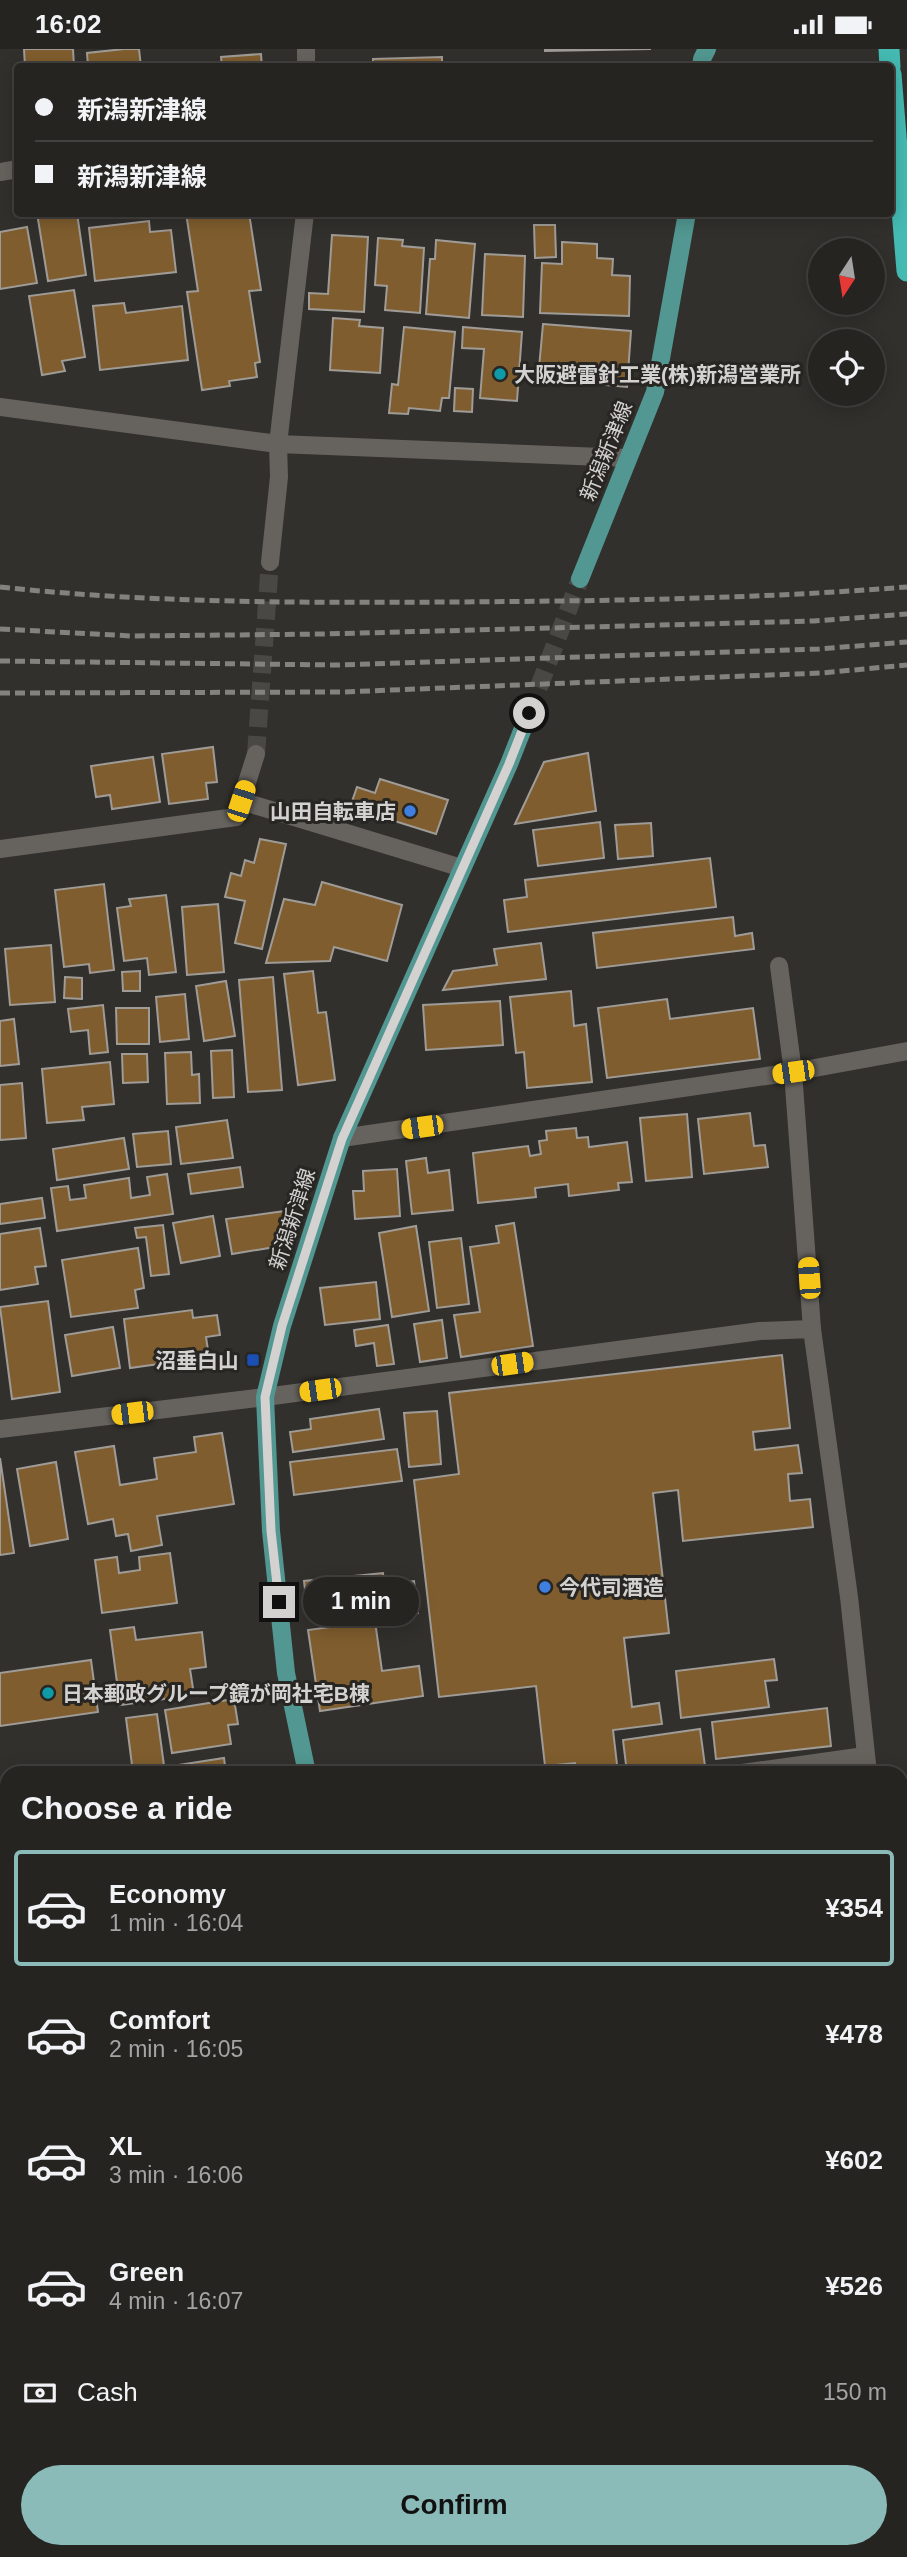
<!DOCTYPE html>
<meta charset="utf-8">
<style>
:root{--surface:#262421;--page:#32302e;--text:#f1f3f6;--muted:#a4a4a5;--line:#42413f;--accent:#8bbbb9}
body{margin:0;font-family:Arial,"Noto Sans JP",sans-serif;background:var(--page);color:var(--text);height:100vh;display:flex;flex-direction:column;font-size:26px;white-space:nowrap}
*{box-sizing:border-box;margin:0}
p{font-size:23px;color:var(--muted)}
.icon{flex:none;width:38px;height:38px;fill:none;stroke:currentColor;stroke-width:2;stroke-linecap:round;stroke-linejoin:round}
.map{position:relative;flex:1;overflow:hidden}
.side{position:absolute;left:0px;top:1717px;width:908px;height:793px;display:flex;flex-direction:column;background:var(--surface);border-radius:21px 21px 0 0;box-shadow:0 4px 18px #0003,0 0 0 2px var(--line)}
.side>*{flex:none}
.banner{position:absolute;left:14px;top:14px;width:880px;height:154px;border-radius:7px;box-shadow:0 4px 18px #0003,0 0 0 2px var(--line);display:grid;align-content:center;height:154px;padding:0 21px;background:var(--surface)}
.needle{width:46px;rotate:192deg}
.fabs{position:absolute;left:808px;top:189px;display:grid;gap:14px}
.fabs a{display:grid;place-items:center;width:77px;height:77px;border-radius:50%;background:var(--surface);box-shadow:0 4px 18px #0003,0 0 0 2px var(--line);font-size:35px}
.end{position:absolute;width:32px;height:32px;margin:-16px;border:9px solid #d4d2d0;background:#111;box-shadow:0 0 0 4px #111}
.from{border-radius:50%}
.bubble{position:absolute;height:49px;border-radius:24px;background:var(--surface);box-shadow:0 4px 18px #0003,0 0 0 2px var(--line);font-size:23px;font-weight:800;line-height:49px;text-align:center}
.car{position:absolute;width:21px;height:42px;margin:-21px -10px;border-radius:9px;box-shadow:0 0 5px 2px #0007;background:linear-gradient(#f5c518 24%,#345 0 40%,#f5c518 0 76%,#345 0 86%,#f5c518 0)}
.banner b{display:flex;align-items:center;gap:24px;height:66px;font-size:26px}
.banner b+b{border-top:2px solid var(--line)}
.banner i{width:18px;height:18px;background:var(--text)}
ul{padding:0;list-style:none}
li{display:flex;align-items:center;gap:21px;height:116px;margin:0 14px 10px;padding:0 7px;border:4px solid transparent;border-radius:7px}
li div{flex:1}
li b{display:block;font-size:26px}
li em{font-style:normal;font-weight:800}
li.active{border-color:var(--accent)}
li>.icon{width:63px;height:63px;stroke-width:1.5}
h2{padding:0 21px;font-size:32px;line-height:84px}
.pay{display:flex;align-items:center;gap:18px;height:77px;padding:0 21px;font-size:26px}
.pay p{margin-inline-start:auto}
.button{display:flex;gap:14px;margin-top:auto;padding:14px 21px}
.button a{flex:1;height:80px;border-radius:42px;background:var(--accent);color:#111;font-size:28px;font-weight:800;line-height:80px;text-align:center}
.status{display:flex;justify-content:space-between;align-items:center;height:49px;padding:0 35px;background:var(--surface);direction:ltr}
.status svg{height:19px;fill:currentColor}
.map>svg:first-child{display:block}
.building{fill:#7f5d2e;stroke:#9f9b97;stroke-width:2}
.lines{fill:none;stroke-linecap:round;stroke-linejoin:round}
.street-tunnel{stroke:#4a4845;stroke-width:18;stroke-dasharray:18 9;stroke-linecap:butt}
.primary-tunnel{stroke:#4a4845;stroke-width:18;stroke-dasharray:18 9;stroke-linecap:butt}
.street{stroke:#66635f;stroke-width:18}
.primary{stroke:#529791;stroke-width:18}
.highway{stroke:#44bab3;stroke-width:21}
.rail{stroke:#84827f;stroke-width:5;stroke-dasharray:10 5;stroke-linecap:butt}
.route{stroke:#d4d2d0;stroke-width:9}
.culture-dot{fill:#0f9aa8;stroke:#282622;stroke-width:2.5}
.shop-dot{fill:#3f7fe0;stroke:#282622;stroke-width:2.5}
.transit-dot{fill:#1a4fb4;stroke:#282622;stroke-width:2.5}
.labels{text-anchor:middle;dominant-baseline:central;stroke-width:6;stroke-linejoin:round;paint-order:stroke}
.poi-label{font-size:21px;font-weight:bold;fill:#d4d2d0;stroke:#282622;text-anchor:start}
.street-label{font-size:21px;fill:#d4d2d0;stroke:#282622}
</style>
<div class="status"><b>16:02</b><svg viewBox="0 0 49 12"><path d="M0 12V9h3v3zM5 12V6h3v6zM10 12V3h3v9zM15 12V0h3v12zM26 1h20v11H26zM47 4h2v5h-2z"/></svg></div>
<div class="map">
<svg width="907" height="2508" viewBox="0 0 907 2508">
<rect width="100%" height="100%" fill="#32302c"/>
<g class="building">
<path d="M24 0H73L74 18H25Z"/>
<path d="M124 0H139L141 18H88L87 4Z"/>
<path d="M545 0H651L545 2Z"/>
<path d="M261 5 262 18H222L221 8Z"/>
<path d="M442 8V18H373V10Z"/>
<path d="M37 164H77L86 226 48 232Z"/>
<path d="M186 164H249L261 241 249 242 260 313 255 314 257 328 229 332 230 337 202 341 187 243 198 242Z"/>
<path d="M149 172 150 183 171 181 176 223 95 232 89 179Z"/>
<path d="M534 176H555L556 208 535 209Z"/>
<path d="M27 178 37 234 0 240V183Z"/>
<path d="M332 186 368 188 364 263 309 260V244L328 245Z"/>
<path d="M378 189 403 191 402 197 424 199 420 264 385 261 387 237 375 236Z"/>
<path d="M436 191 475 195 469 269 426 265 430 210H435Z"/>
<path d="M562 193 597 195V209L613 210 612 226 630 227 629 267 540 264 542 214 562 215Z"/>
<path d="M485 205 525 207 523 268 482 266Z"/>
<path d="M74 241 85 308 62 312 65 322 42 326 29 247Z"/>
<path d="M124 254 126 264 182 257 188 311 100 321 93 257Z"/>
<path d="M333 269 360 271 359 277 383 279 380 324 330 321Z"/>
<path d="M543 275 631 282 627 338 538 330Z"/>
<path d="M404 278 455 283 449 349H442L440 362 409 359 408 365 389 364 392 335 398 336Z"/>
<path d="M463 278 522 283 517 352 480 349 484 300 462 299Z"/>
<path d="M455 339 473 340 472 363 454 362Z"/>
<path d="M213 698 217 733 206 734 208 750 169 755 162 705Z"/>
<path d="M588 704 596 762 515 775 544 713Z"/>
<path d="M153 708 160 753 112 760 110 746 96 748 91 717Z"/>
<path d="M380 730 448 751 436 785 350 758 357 738 375 744Z"/>
<path d="M600 773 604 809 538 817 533 781Z"/>
<path d="M651 774 653 807 618 810 615 776Z"/>
<path d="M260 790 286 795 262 900 235 894 245 852 225 848 231 824 241 827 245 811 254 814Z"/>
<path d="M710 809 716 858 508 883 504 851 527 848 525 831Z"/>
<path d="M322 833 402 856 387 912 334 898 330 912 266 914 284 850 315 856Z"/>
<path d="M104 835 114 921 90 924 89 915 64 918 55 841Z"/>
<path d="M166 846 176 923 149 926 147 909 124 912 117 859 131 857 129 850Z"/>
<path d="M218 855 224 923 187 926 182 858Z"/>
<path d="M733 868 735 887 752 884 754 900 597 919 593 884Z"/>
<path d="M541 894 546 930 443 941 453 922 497 916 494 900Z"/>
<path d="M51 896 55 953 10 956 5 900Z"/>
<path d="M140 922V942H123L122 923Z"/>
<path d="M313 922 318 964 326 963 335 1031 298 1036 284 925Z"/>
<path d="M65 928 82 929V950L64 949Z"/>
<path d="M273 928 282 1041 248 1043 239 931Z"/>
<path d="M226 932 235 987 204 992 196 937Z"/>
<path d="M571 942 574 977 586 975 592 1033 527 1039 524 1003 516 1004 510 948Z"/>
<path d="M185 945 189 990 160 993 156 948Z"/>
<path d="M667 950 670 970 753 959 760 1010 607 1029 598 959Z"/>
<path d="M500 952 503 996 426 1001 423 956Z"/>
<path d="M103 956 108 1003 90 1005 88 981 71 983 68 960Z"/>
<path d="M116 959H149V995H117Z"/>
<path d="M14 970 19 1015 0 1017V972Z"/>
<path d="M232 1001 234 1048 213 1049 211 1002Z"/>
<path d="M191 1003 192 1026 199 1025 200 1054 167 1055 165 1004Z"/>
<path d="M122 1005H147L148 1033 123 1034Z"/>
<path d="M110 1013 114 1055 82 1058 84 1071 47 1074 42 1020Z"/>
<path d="M22 1034 26 1089 0 1091V1036Z"/>
<path d="M750 1064 754 1097 765 1096 768 1118 704 1125 698 1070Z"/>
<path d="M687 1065 692 1128 646 1132 640 1069Z"/>
<path d="M227 1071 233 1109 181 1115 176 1078Z"/>
<path d="M576 1079 577 1089 588 1088 589 1098 627 1093 632 1133 618 1134 619 1141 569 1147 568 1135 535 1139 536 1148 478 1154 473 1104 528 1097 530 1107 541 1105 539 1092 547 1091 546 1082Z"/>
<path d="M168 1082 171 1115 137 1118 133 1085Z"/>
<path d="M124 1089 129 1120 57 1131 53 1100Z"/>
<path d="M426 1109 428 1124 449 1121 453 1161 412 1165 406 1112Z"/>
<path d="M240 1118 243 1138 191 1145 188 1125Z"/>
<path d="M397 1120 400 1167 355 1170 353 1142H364L363 1122Z"/>
<path d="M167 1125 173 1165 57 1182 51 1139 68 1137 70 1151 86 1149 84 1136 129 1129 131 1149 150 1146 147 1128Z"/>
<path d="M42 1149 45 1169 0 1175V1155Z"/>
<path d="M292 1161 281 1197 232 1205 226 1170Z"/>
<path d="M213 1167 220 1207 181 1214 173 1174Z"/>
<path d="M514 1174 533 1297 461 1308 454 1266 480 1263 470 1198 499 1194 496 1177Z"/>
<path d="M163 1176 169 1225 151 1227 146 1188 137 1189 135 1179Z"/>
<path d="M416 1177 429 1262 392 1268 379 1184Z"/>
<path d="M40 1179 46 1217 35 1218 38 1235 0 1241V1185Z"/>
<path d="M461 1189 469 1255 437 1259 429 1193Z"/>
<path d="M138 1199 144 1239 135 1241 138 1259 71 1268 62 1211Z"/>
<path d="M376 1233 380 1270 325 1276 320 1239Z"/>
<path d="M48 1252 60 1343 12 1350 0 1258Z"/>
<path d="M192 1261 193 1269 217 1266 220 1286 206 1288 209 1308 130 1319 124 1270Z"/>
<path d="M442 1271 447 1309 420 1313 414 1275Z"/>
<path d="M388 1276 394 1315 377 1317 374 1294 356 1297 354 1281Z"/>
<path d="M113 1278 120 1319 72 1327 65 1286Z"/>
<path d="M782 1306 790 1379 753 1383 755 1401 798 1396 802 1424 788 1425 790 1452 810 1450 813 1478 683 1492 678 1441 653 1444 669 1584 624 1589 632 1658 659 1654 662 1675 613 1681 618 1724H576L575 1714 545 1717 536 1637 439 1648 414 1431 459 1425 449 1344Z"/>
<path d="M379 1360 384 1390 293 1403 290 1383 311 1380 310 1370Z"/>
<path d="M437 1362 441 1415 409 1418 404 1364Z"/>
<path d="M222 1384 234 1455 157 1467 162 1496 131 1502 128 1485 116 1487 113 1470 88 1475 75 1403 114 1397 120 1436 157 1430 154 1409 196 1403 194 1388Z"/>
<path d="M397 1400 402 1432 294 1446 290 1413Z"/>
<path d="M0 1409 14 1504 0 1506Z"/>
<path d="M56 1413 68 1490 30 1497 17 1420Z"/>
<path d="M170 1504 177 1554 102 1564 95 1511 117 1508 119 1524 140 1521 139 1508Z"/>
<path d="M383 1524 384 1536 414 1532 418 1564 390 1567 389 1559 308 1568 304 1532Z"/>
<path d="M375 1572 382 1622 419 1617 423 1647 320 1662 308 1581Z"/>
<path d="M134 1578 136 1591 202 1583 206 1618 190 1620 194 1646 120 1656 110 1581Z"/>
<path d="M774 1610 777 1631 765 1632 769 1658 681 1669 676 1622Z"/>
<path d="M91 1611 98 1663 0 1677V1624Z"/>
<path d="M234 1650 238 1675 228 1676 231 1695 172 1704 165 1661Z"/>
<path d="M827 1659 831 1697 716 1710 712 1673Z"/>
<path d="M157 1665 165 1724H133L126 1669Z"/>
<path d="M700 1680 705 1717 648 1724H627L623 1691Z"/>
<path d="M224 1709 226 1724H179L178 1716Z"/>
<path d="M7 1787V1839L0 1840V1788Z"/>
<path d="M7 1947V2006L0 2007V1948Z"/>
<path d="M0 2219 7 2262V2280L0 2281Z"/>
<path d="M7 2288V2343L0 2344V2289Z"/>
<path d="M7 2396V2426L2 2397Z"/>
<path d="M28 2502H53L55 2508H30Z"/>
<path d="M68 2502H103L104 2508H69Z"/>
<path d="M114 2502H145L146 2506 115 2508Z"/>
<path d="M342 2502H371L372 2508H343Z"/>
<path d="M388 2502H429V2508H389Z"/>
<path d="M443 2502H479L481 2508H444Z"/>
<path d="M569 2502H629L630 2508H570Z"/>
<path d="M646 2502H699L678 2508H647Z"/>
</g>
<g class="lines">
<path class="street-tunnel" d="M256 705 270 513"/>
<path class="primary-tunnel" d="M529 664 580 530"/>
<g class="street">
<path d="M306 18V0"/>
<path d="M0 123 18 120"/>
<path d="M0 358 278 395 627 409"/>
<path d="M270 513 279 428 278 395 305 164"/>
<path d="M241 752 462 819"/>
<path d="M0 800 236 768 256 705"/>
<path d="M342 1089 793 1023 779 917"/>
<path d="M812 1280 793 1023 907 1002"/>
<path d="M0 1380 265 1348 760 1282 812 1280 849 1548 868 1724"/>
<path d="M742 1724 865 1707"/>
<path d="M901 1901 907 1932"/>
<path d="M0 1913 7 1912"/>
<path d="M0 2167 7 2165"/>
<path d="M901 2311 907 2309"/>
<path d="M0 2372 7 2370"/>
<path d="M0 2501 2 2508"/>
<path d="M186 2508 208 2502"/>
</g>
<g class="primary">
<path d="M701 18 702 10 707 0"/>
<path d="M580 530 655 343 687 164"/>
<path d="M307 1724 286 1624 271 1482 265 1348 282 1277 342 1089 509 715 529 664"/>
<path d="M528 2502 530 2508"/>
</g>
<g class="highway">
<path d="M889 0 890 18"/>
<path d="M891 25 907 222"/>
</g>
<g class="rail">
<path d="M0 538C149 554 301 554 451 553 603 552 755 550 907 538"/>
<path d="M0 580 132 587 324 585 814 572 907 565"/>
<path d="M0 612 337 616 819 600 907 593"/>
<path d="M0 644 342 643 821 624 907 616"/>
</g>
</g>
<g class="lines">
<path class="route" d="M279 1553 271 1482 265 1348 282 1277 342 1090 509 715 529 664"/>
</g>
<g class="culture-dot">
<circle cx="500" cy="325" r="7"/>
<circle cx="48" cy="1644" r="7"/>
</g>
<g class="shop-dot">
<circle cx="410" cy="762" r="7"/>
<circle cx="545" cy="1538" r="7"/>
</g>
<rect class="transit-dot" x="246" y="1304" width="14" height="14" rx="3.5"/>
<g class="labels">
<g class="poi-label">
<text x="514" y="325">大阪避雷針工業(株)新潟営業所</text>
<text x="396" y="762" text-anchor="end">山田自転車店</text>
<text x="239" y="1311" text-anchor="end">沼垂白山</text>
<text x="559" y="1538">今代司酒造</text>
<text x="62" y="1644">日本郵政グループ鏡が岡社宅B棟</text>
</g>
<g class="street-label">
<text transform="translate(606 402) rotate(-68)">新潟新津線</text>
<text transform="translate(292 1170) rotate(-72)">新潟新津線</text>
</g>
</g>
</svg>
<div class="fabs">
<a><svg class="needle" viewBox="-14 -14 28 28"><path d="M0-13l5 13h-10z" fill="#e53935"/><path d="M0 13l5-13h-10z" fill="#a4a4a5"/></svg></a>
<a><svg class="icon" aria-label="locate" viewBox="0 0 24 24"><circle cx="12" cy="12" r="6"/><path d="M12 2v4M12 18v4M2 12h4M18 12h4"/></svg></a>
</div>
<i class="end from" style="left:529px;top:664px"></i>
<i class="end" style="left:279px;top:1553px"></i>
<div class="bubble" style="left:303px;top:1528px;width:116px">1 min</div>
<i class="car" style="left:241px;top:752px;rotate:18deg"></i>
<i class="car" style="left:793px;top:1023px;rotate:262deg"></i>
<i class="car" style="left:422px;top:1078px;rotate:262deg"></i>
<i class="car" style="left:809px;top:1229px;rotate:356deg"></i>
<i class="car" style="left:512px;top:1315px;rotate:82deg"></i>
<i class="car" style="left:320px;top:1341px;rotate:262deg"></i>
<i class="car" style="left:132px;top:1364px;rotate:263deg"></i>
<div class="banner">
<b><i class="from"></i>新潟新津線</b>
<b><i></i>新潟新津線</b>
</div>
<section class="side">
<h2>Choose a ride</h2>
<ul>
<li class="active"><svg class="icon" aria-label="car" viewBox="0 0 24 24"><path d="M5 17H2v-5l4-1 3-4h7l3 4 3 1v5h-3M9 17h6M6 11h13"/><circle cx="7" cy="17" r="2"/><circle cx="17" cy="17" r="2"/></svg><div><b>Economy</b><p>1 min · 16:04</p></div><em>¥354</em></li>
<li><svg class="icon" aria-label="car" viewBox="0 0 24 24"><path d="M5 17H2v-5l4-1 3-4h7l3 4 3 1v5h-3M9 17h6M6 11h13"/><circle cx="7" cy="17" r="2"/><circle cx="17" cy="17" r="2"/></svg><div><b>Comfort</b><p>2 min · 16:05</p></div><em>¥478</em></li>
<li><svg class="icon" aria-label="car" viewBox="0 0 24 24"><path d="M5 17H2v-5l4-1 3-4h7l3 4 3 1v5h-3M9 17h6M6 11h13"/><circle cx="7" cy="17" r="2"/><circle cx="17" cy="17" r="2"/></svg><div><b>XL</b><p>3 min · 16:06</p></div><em>¥602</em></li>
<li><svg class="icon" aria-label="car" viewBox="0 0 24 24"><path d="M5 17H2v-5l4-1 3-4h7l3 4 3 1v5h-3M9 17h6M6 11h13"/><circle cx="7" cy="17" r="2"/><circle cx="17" cy="17" r="2"/></svg><div><b>Green</b><p>4 min · 16:07</p></div><em>¥526</em></li>
</ul>
<div class="pay"><svg class="icon" aria-label="cash" viewBox="0 0 24 24"><path d="M3 7h18v10H3z"/><circle cx="12" cy="12" r="2"/></svg>Cash<p>150 m</p></div>
<div class="button"><a>Confirm</a></div>
</section>
</div>
